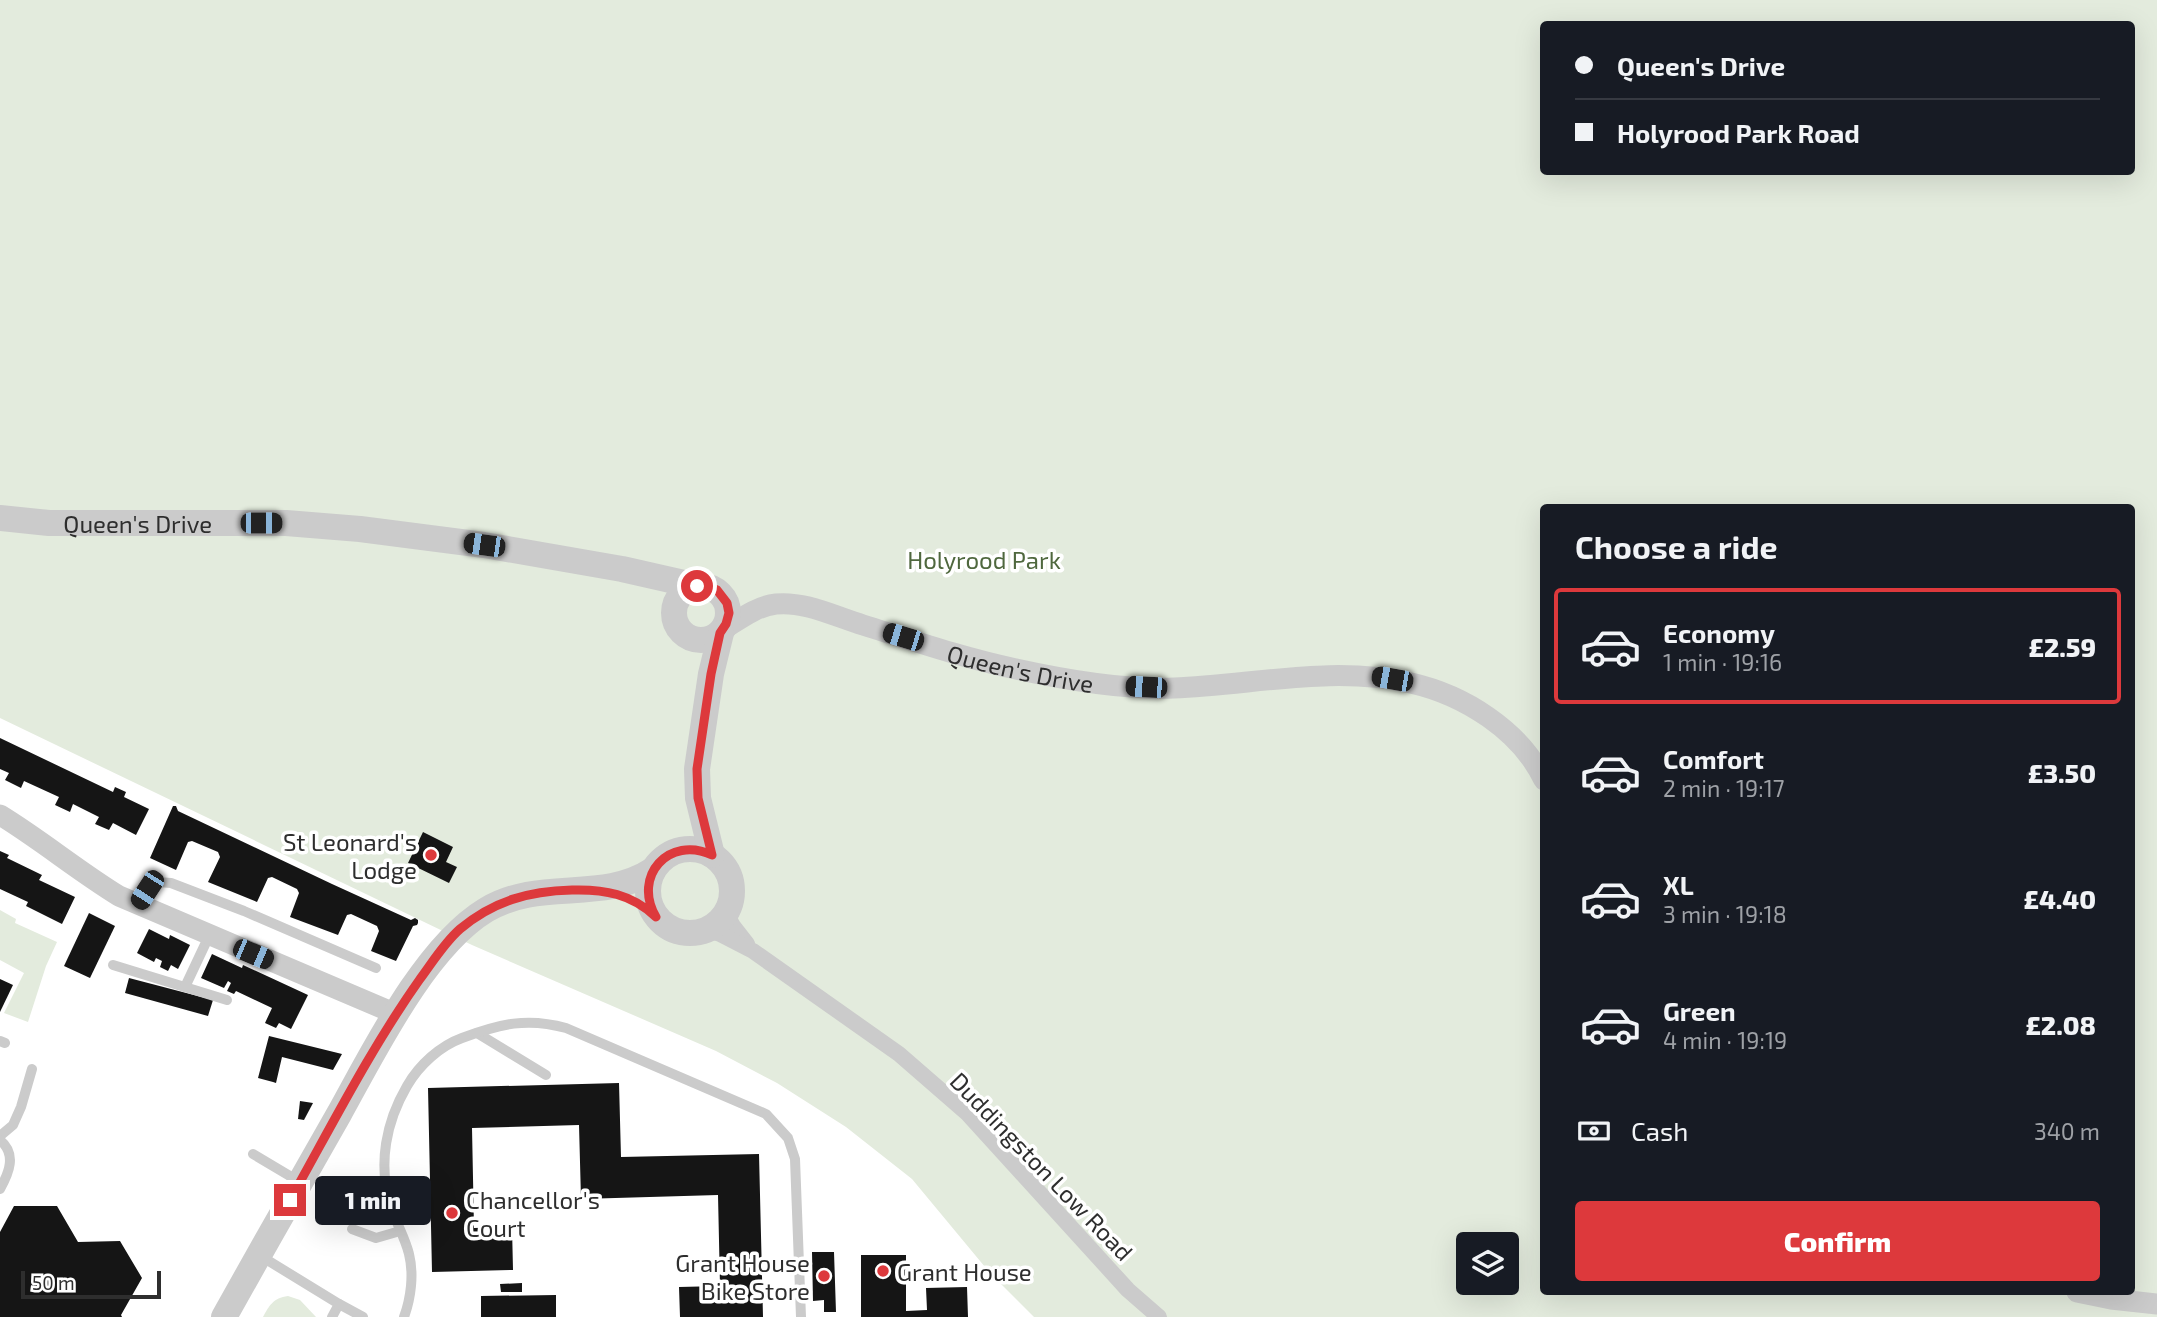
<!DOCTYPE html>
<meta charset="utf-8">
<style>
:root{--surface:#171b24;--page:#242831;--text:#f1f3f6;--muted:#9ea1a6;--line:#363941;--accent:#dd393c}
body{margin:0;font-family:"Exo 2",sans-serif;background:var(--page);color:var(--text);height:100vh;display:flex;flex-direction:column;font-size:26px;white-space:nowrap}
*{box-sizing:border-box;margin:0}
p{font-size:23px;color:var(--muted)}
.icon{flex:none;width:38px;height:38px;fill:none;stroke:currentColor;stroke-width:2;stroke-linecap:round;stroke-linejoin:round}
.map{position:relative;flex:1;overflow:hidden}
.side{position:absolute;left:1540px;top:504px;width:595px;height:791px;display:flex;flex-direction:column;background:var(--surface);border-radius:7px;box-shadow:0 7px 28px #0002}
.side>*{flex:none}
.top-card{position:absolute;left:1540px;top:21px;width:595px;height:154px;border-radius:7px;box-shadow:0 7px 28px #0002;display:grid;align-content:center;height:154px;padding:0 35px;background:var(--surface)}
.buttons{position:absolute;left:1456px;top:1232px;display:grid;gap:14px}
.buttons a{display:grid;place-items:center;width:63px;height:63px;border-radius:7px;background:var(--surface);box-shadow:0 7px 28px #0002;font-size:35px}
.scale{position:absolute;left:21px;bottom:18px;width:140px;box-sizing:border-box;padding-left:7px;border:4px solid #2e2e2e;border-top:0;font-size:19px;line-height:24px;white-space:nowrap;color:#2e2e2e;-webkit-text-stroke:5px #fff;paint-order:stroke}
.end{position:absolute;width:32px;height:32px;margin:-16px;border:9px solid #dd393c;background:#fff;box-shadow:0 0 0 4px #fff}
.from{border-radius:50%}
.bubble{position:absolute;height:49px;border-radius:7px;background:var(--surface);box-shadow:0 7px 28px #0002;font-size:23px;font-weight:800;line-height:49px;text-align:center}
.car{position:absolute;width:21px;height:42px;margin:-21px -10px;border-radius:9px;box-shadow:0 0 5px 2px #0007;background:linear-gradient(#222 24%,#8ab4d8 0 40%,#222 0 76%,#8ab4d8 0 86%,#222 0)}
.top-card b{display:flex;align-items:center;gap:24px;height:66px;font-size:26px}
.top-card b+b{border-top:2px solid var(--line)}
.top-card i{width:18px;height:18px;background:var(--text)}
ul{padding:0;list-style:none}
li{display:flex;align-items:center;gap:21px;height:116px;margin:0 14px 10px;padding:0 21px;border:4px solid transparent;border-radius:7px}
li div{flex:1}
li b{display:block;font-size:26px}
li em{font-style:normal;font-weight:800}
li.selected{border-color:var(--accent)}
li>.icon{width:63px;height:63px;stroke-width:1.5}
h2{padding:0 35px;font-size:32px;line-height:84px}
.pay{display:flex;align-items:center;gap:18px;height:77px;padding:0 35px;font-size:26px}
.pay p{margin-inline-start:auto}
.primary-button{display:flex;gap:14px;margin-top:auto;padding:14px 35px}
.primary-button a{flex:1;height:80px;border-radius:7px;background:var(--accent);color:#fff;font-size:28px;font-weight:800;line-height:80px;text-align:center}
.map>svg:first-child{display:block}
.green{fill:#e3ebdd;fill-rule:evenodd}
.building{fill:#151515}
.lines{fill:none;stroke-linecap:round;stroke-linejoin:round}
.service{stroke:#cbcbcb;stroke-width:10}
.pedestrian{stroke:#cbcbcb;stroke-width:16}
.minor{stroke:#cbcbcb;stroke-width:21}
.tertiary{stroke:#cbcbcb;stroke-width:26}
.route{stroke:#dd393c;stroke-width:9}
.poi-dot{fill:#dd393c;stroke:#fff;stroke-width:2.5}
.labels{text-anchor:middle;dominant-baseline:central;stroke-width:7;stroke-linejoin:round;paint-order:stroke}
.street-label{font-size:24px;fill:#2e2e2e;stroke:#fff}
.park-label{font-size:24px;fill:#4f683e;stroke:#fff}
.poi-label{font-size:24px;fill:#2e2e2e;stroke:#fff;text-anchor:end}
</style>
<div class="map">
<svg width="2157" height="1317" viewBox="0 0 2157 1317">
<rect width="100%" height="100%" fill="#fff"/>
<g class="green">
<path d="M0 0H2157V1317H1034L990 1273 912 1179 846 1127 777 1083 716 1051 472 945 0 718ZM1544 24H2132V172H1544ZM1544 508H2132V1292H1544ZM1468 1244H1507V1283H1468Z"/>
<path d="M0 910 16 919 15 923 57 942 46 966 28 1022 4 1013 24 973 0 960Z"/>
<path d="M288 1296 300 1300 316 1317H263C269 1306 273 1298 288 1296Z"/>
</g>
<g class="building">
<path d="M0 738 113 792 115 787 126 792 124 797 149 809 136 835 113 823 109 830 95 824 99 817 73 804 70 812 55 805 59 797 24 781 21 788 5 780 9 773 0 769Z"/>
<path d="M173 806H176L178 811 332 884 411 920 415 918 418 920V923L417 925 413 926 396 961 371 951 379 931 377 926 351 914 347 915 338 935 290 917 299 893 297 889 272 877 268 878 257 902 208 882 220 857 218 852 192 841 188 842 176 870 150 858Z"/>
<path d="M423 832 453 847 446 862 457 867 449 883 408 863Z"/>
<path d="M0 851 9 855 7 858 42 875 39 880 75 897 62 924 26 906 28 902 0 889Z"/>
<path d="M89 913 115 926 90 978 64 966Z"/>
<path d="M149 929 169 939 170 935 190 945 178 969 171 965 168 971 160 967 162 961 156 958 154 962 137 953Z"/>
<path d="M212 954 242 968 243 965 308 995 291 1029 279 1023 276 1028 265 1023 272 1008 236 991 234 994 227 991 231 983 228 981 224 988 201 978Z"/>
<path d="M129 978 213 1000 208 1016 125 993Z"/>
<path d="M0 979 13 985 0 1012Z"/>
<path d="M269 1036 342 1054 333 1070 282 1057 276 1083 273 1082 258 1078Z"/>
<path d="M619 1083 621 1157 759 1154 763 1317H680L679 1287 720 1286 718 1195 581 1199 579 1125 472 1128 474 1228 512 1227 513 1270 432 1272 428 1088Z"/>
<path d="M300 1101 313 1103 304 1120 298 1119Z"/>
<path d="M14 1206H57L78 1242 120 1241 142 1278 121 1315 122 1317H0V1232Z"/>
<path d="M812 1252H834L836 1312H824V1300L813 1301Z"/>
<path d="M861 1255H906V1311L927 1310 926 1288 967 1287 968 1317H861Z"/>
<path d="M522 1283V1292H501L500 1284Z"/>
<path d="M556 1295V1317H481V1296Z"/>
</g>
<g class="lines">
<g class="service">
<path d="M137 904 147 890 158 882 171 883 244 911 376 968"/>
<path d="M113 965 227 1000"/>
<path d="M185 987 209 936"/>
<path d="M477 1033 546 1075"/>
<path d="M0 1041 5 1043"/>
<path d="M0 1136 13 1125 21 1107 32 1069"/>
<path d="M0 1140C17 1154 9 1173 0 1189"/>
<path d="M253 1154 300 1182"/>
<path d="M352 1229 376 1238 400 1231"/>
<path d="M259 1255 339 1304 332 1317"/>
<path d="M339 1304 363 1317"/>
<path d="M404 1317C411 1298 414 1274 409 1254 405 1237 395 1221 390 1204 378 1163 386 1122 407 1086 419 1065 440 1046 462 1038 500 1024 527 1017 566 1028L766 1114 788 1138 795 1159 801 1317"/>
</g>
<g class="pedestrian">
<path d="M726 913 733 926 747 944"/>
<path d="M708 930 720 934 753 951 899 1054 968 1114 1128 1290 1159 1317"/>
</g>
<g class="minor">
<path id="s1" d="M724 629C740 619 757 606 776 604 805 601 836 617 863 625 914 641 964 658 1016 669 1066 680 1122 690 1174 688 1253 685 1332 665 1411 683 1464 695 1520 730 1544 780"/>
<path d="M0 815C41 840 78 871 119 896L396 1014"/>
<path d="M2077 1292 2111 1299 2157 1304"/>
</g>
<g class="tertiary">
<path id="s2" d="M0 518 49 523H286L360 529 484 545 622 569 697 586"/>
<circle cx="701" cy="613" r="27"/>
<circle cx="690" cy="891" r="42"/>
<path d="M712 855 698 798 697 769 711 674 721 633"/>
<path d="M224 1317C262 1249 300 1182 339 1114 374 1051 425 947 486 910 541 877 601 904 653 870"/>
</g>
</g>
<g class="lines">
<path class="route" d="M290 1200C331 1127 371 1048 420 979 432 963 444 943 460 929 493 901 529 891 572 890 604 889 632 894 656 917 632 876 669 835 712 855L698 798 697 769 711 674 720 633 726 624 729 613 727 603 717 590 707 586H697"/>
</g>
<g class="poi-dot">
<circle cx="431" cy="855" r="7"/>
<circle cx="452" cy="1213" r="7"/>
<circle cx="883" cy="1271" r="7"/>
<circle cx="824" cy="1276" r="7"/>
</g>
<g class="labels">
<g class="street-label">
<text stroke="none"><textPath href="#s2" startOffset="138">Queen's Drive</textPath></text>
<text stroke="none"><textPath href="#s1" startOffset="312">Queen's Drive</textPath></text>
<text transform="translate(1042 1166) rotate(46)">Duddingston Low Road</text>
</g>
<g class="park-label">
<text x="984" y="559">Holyrood Park</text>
</g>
<g class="poi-label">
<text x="417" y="841">St Leonard's<tspan x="417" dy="28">Lodge</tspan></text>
<text x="466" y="1199" text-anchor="start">Chancellor's<tspan x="466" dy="28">Court</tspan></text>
<text x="810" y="1262">Grant House<tspan x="810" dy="28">Bike Store</tspan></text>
<text x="897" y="1271" text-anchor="start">Grant House</text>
</g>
</g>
</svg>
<div class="buttons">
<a><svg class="icon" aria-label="layers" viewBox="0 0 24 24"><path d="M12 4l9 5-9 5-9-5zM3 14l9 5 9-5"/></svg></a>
</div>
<div class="scale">50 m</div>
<i class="end from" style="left:697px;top:586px"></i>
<i class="end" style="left:290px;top:1200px"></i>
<div class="bubble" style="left:315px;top:1176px;width:116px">1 min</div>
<i class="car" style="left:261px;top:523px;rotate:90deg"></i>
<i class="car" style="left:484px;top:545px;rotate:278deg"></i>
<i class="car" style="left:903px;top:637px;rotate:287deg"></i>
<i class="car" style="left:1392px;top:679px;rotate:280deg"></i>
<i class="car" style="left:1146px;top:687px;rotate:273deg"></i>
<i class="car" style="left:147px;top:890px;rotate:213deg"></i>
<i class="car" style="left:253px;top:954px;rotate:113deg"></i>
<div class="top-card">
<b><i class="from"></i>Queen's Drive</b>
<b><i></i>Holyrood Park Road</b>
</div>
<section class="side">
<h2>Choose a ride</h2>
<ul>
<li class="selected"><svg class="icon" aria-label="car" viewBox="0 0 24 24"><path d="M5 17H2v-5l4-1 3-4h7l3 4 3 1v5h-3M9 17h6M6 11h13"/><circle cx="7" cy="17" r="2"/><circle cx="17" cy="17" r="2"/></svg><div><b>Economy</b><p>1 min · 19:16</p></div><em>£2.59</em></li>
<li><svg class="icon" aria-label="car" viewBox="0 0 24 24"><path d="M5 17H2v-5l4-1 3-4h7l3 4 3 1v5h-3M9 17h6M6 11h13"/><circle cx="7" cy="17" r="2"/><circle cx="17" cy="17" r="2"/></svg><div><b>Comfort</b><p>2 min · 19:17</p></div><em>£3.50</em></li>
<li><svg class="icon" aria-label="car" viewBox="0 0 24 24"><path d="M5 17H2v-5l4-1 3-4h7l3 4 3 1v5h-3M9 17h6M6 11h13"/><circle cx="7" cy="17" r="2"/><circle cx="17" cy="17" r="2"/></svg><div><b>XL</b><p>3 min · 19:18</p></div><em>£4.40</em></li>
<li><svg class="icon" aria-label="car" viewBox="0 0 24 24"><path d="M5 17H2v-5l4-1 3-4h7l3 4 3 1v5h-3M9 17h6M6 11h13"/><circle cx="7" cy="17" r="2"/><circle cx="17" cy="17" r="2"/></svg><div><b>Green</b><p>4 min · 19:19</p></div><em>£2.08</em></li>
</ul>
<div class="pay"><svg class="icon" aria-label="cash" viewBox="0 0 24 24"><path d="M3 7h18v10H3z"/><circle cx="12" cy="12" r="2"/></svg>Cash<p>340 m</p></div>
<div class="primary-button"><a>Confirm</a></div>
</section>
</div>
